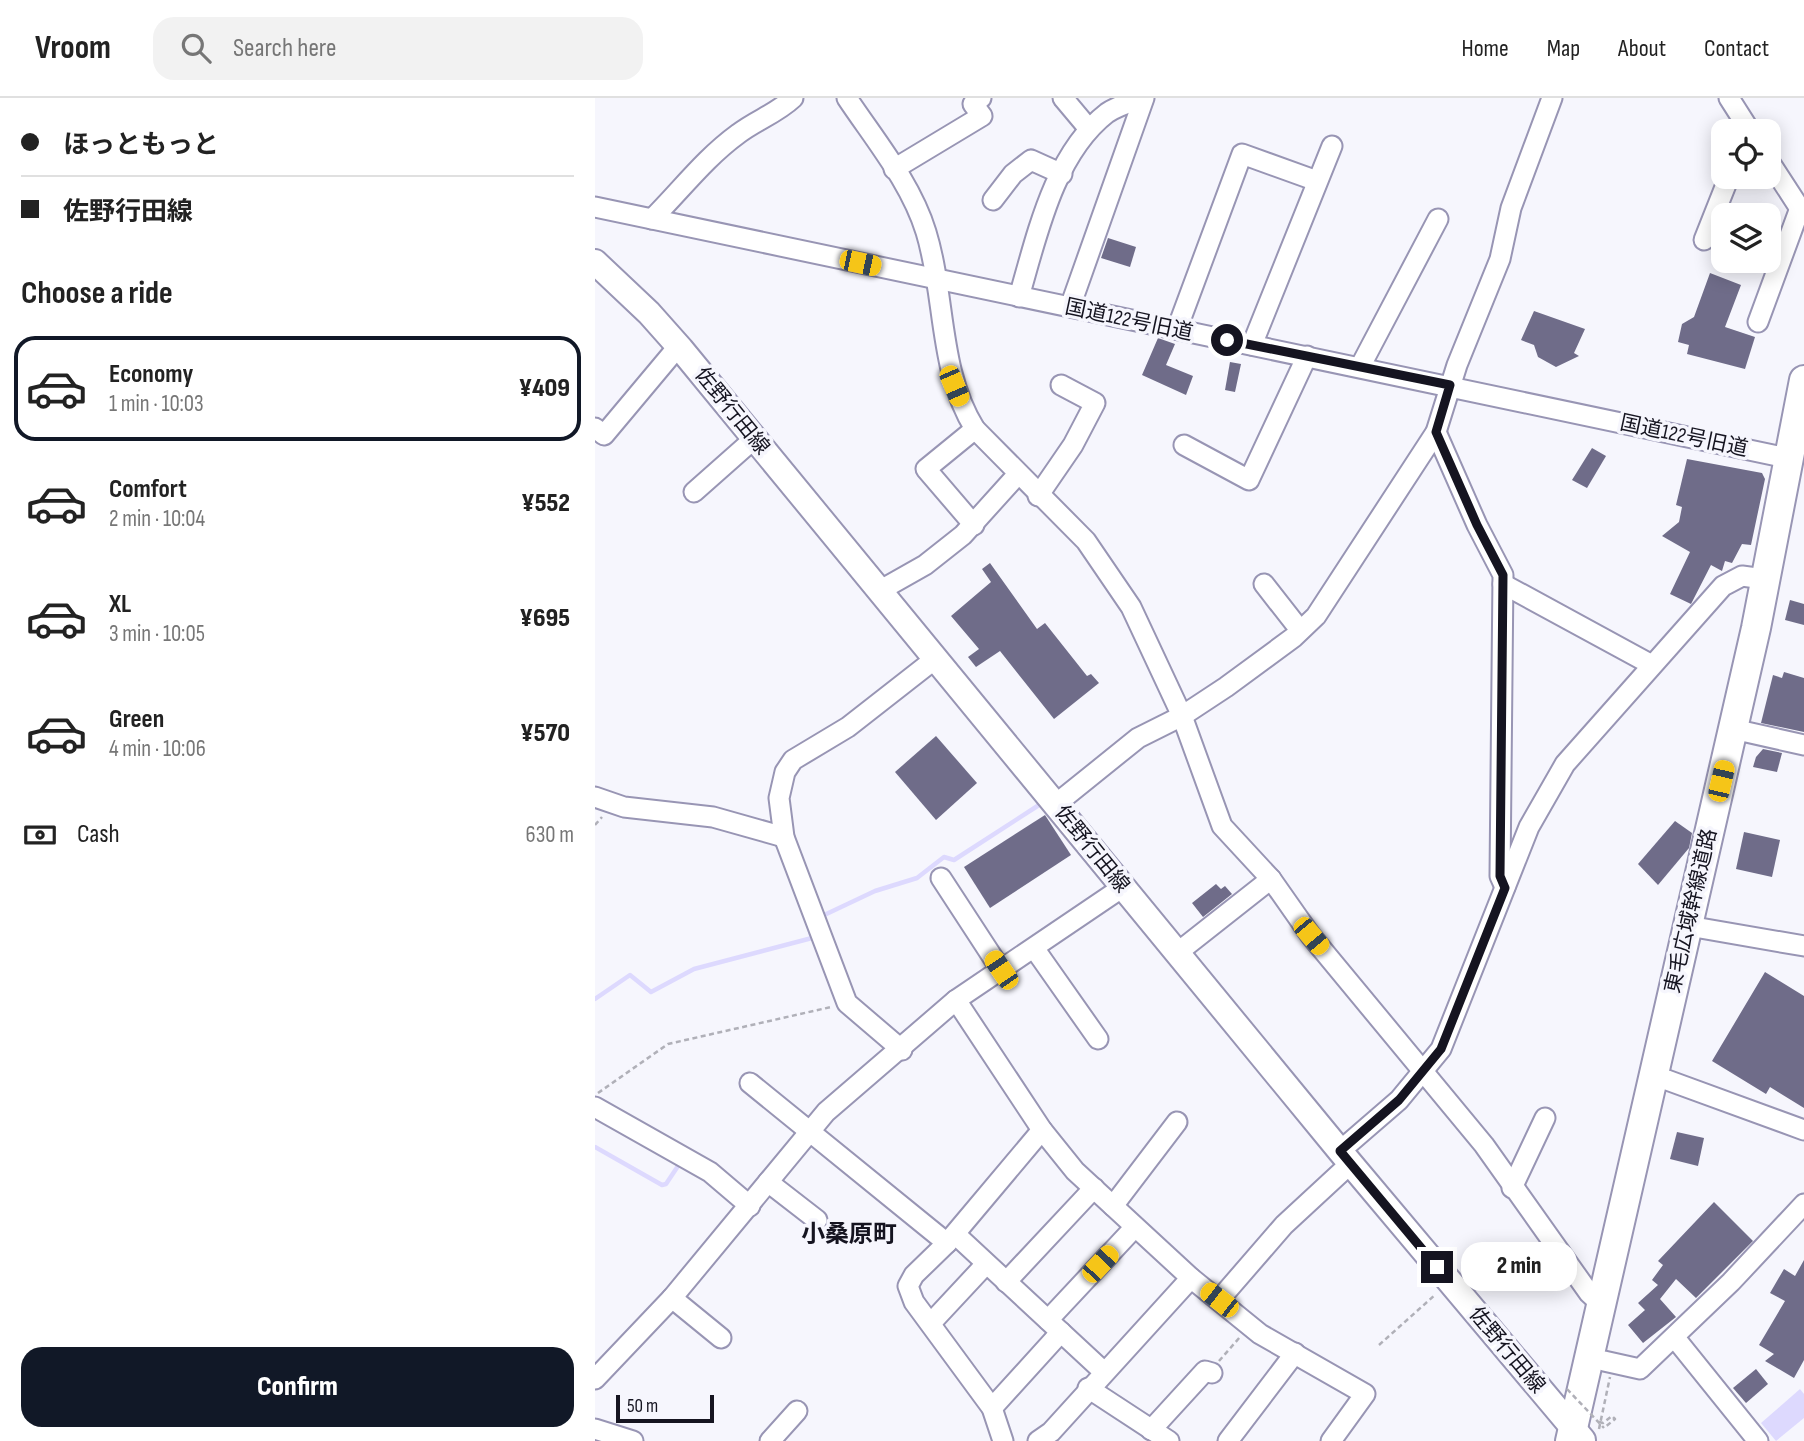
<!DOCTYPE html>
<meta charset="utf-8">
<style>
:root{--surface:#fff;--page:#f2f2f2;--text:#222;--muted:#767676;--line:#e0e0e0;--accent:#111827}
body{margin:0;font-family:"Sofia Sans Condensed","Noto Sans JP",sans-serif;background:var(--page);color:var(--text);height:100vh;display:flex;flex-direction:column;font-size:26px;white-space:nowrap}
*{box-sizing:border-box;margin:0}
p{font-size:23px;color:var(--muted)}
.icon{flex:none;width:38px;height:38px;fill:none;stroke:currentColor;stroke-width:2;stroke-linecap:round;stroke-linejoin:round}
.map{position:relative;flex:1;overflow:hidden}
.side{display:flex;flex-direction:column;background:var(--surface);width:595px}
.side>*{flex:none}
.top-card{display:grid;align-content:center;height:154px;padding:0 21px;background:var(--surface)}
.controls{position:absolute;left:1116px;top:21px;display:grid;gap:14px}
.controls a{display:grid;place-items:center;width:70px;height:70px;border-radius:14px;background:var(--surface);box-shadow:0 4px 18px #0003;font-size:35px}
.scale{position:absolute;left:21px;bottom:18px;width:98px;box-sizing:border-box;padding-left:7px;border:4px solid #151420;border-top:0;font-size:19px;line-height:24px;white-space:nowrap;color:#151420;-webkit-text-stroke:5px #f6f6fd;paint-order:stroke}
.end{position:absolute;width:32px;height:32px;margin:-16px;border:9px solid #151420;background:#fff;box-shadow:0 0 0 4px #fff}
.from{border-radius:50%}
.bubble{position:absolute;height:49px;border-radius:21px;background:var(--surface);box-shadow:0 4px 18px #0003;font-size:23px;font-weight:800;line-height:49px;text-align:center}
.car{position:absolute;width:21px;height:42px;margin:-21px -10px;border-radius:9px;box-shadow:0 0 5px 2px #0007;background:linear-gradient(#f5c518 24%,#345 0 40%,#f5c518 0 76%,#345 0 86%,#f5c518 0)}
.top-card b{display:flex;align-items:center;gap:24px;height:66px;font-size:26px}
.top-card b+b{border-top:2px solid var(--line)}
.top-card i{width:18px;height:18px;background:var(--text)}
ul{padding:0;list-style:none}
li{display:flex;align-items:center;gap:21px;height:105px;margin:0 14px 10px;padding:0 7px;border:4px solid transparent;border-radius:21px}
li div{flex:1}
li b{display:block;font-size:26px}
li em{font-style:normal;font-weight:800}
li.selected{border-color:var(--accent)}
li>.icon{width:63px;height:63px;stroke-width:1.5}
h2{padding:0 21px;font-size:32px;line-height:84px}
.pay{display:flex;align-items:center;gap:18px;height:77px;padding:0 21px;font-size:26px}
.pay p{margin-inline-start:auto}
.cta{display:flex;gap:14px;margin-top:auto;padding:14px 21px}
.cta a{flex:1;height:80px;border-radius:21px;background:var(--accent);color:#fff;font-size:28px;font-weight:800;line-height:80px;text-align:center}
header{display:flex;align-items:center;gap:42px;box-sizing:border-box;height:98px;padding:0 35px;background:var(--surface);border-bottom:2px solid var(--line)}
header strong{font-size:33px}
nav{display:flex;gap:38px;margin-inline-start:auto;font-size:24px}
.search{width:490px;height:63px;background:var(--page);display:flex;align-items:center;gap:18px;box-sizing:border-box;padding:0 24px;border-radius:21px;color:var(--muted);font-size:26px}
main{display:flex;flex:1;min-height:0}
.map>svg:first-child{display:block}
.water{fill:#ddd9fe}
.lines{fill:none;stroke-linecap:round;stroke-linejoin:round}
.stream{stroke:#ddd9fe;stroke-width:4.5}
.building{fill:#6f6c89}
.minor-casing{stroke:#9895b4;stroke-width:23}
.major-casing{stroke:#9895b4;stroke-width:28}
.highway-casing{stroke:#9895b4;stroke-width:32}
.path{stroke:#b0b0b8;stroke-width:2.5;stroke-dasharray:5 3.5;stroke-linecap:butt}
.minor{stroke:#fff;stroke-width:19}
.major{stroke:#fff;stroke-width:24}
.highway{stroke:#fff;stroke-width:28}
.path-bridge{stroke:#b0b0b8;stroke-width:2.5;stroke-dasharray:5 3.5;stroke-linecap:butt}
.route{stroke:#151420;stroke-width:9}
.labels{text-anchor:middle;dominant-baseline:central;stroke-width:7;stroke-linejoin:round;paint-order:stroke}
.street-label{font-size:21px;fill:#151420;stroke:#f6f6fd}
.quarter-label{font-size:24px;font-weight:bold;fill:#151420;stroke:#f6f6fd}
</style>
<header>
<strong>Vroom</strong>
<div class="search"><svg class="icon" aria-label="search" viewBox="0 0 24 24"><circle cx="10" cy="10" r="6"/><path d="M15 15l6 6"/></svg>Search here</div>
<nav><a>Home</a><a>Map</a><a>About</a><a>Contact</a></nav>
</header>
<main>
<section class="side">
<div class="top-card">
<b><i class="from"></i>ほっともっと</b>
<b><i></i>佐野行田線</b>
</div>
<h2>Choose a ride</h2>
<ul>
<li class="selected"><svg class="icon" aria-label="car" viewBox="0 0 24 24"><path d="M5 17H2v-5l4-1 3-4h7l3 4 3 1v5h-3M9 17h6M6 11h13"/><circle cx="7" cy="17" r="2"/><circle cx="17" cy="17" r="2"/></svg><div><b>Economy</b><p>1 min · 10:03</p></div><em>¥409</em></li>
<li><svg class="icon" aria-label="car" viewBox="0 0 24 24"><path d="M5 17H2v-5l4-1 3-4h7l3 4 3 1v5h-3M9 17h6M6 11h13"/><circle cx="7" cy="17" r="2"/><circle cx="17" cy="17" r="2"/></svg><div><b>Comfort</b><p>2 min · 10:04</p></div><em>¥552</em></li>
<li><svg class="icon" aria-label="car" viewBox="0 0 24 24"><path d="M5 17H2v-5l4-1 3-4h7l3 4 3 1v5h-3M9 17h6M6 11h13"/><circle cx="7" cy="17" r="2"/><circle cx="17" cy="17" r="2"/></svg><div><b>XL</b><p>3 min · 10:05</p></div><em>¥695</em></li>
<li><svg class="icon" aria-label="car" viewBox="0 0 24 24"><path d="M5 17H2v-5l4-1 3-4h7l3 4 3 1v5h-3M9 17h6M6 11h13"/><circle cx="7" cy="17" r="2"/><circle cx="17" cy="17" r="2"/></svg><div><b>Green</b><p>4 min · 10:06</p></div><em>¥570</em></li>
</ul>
<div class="pay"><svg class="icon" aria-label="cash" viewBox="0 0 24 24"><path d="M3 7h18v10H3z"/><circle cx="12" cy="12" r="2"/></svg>Cash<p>630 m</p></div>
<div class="cta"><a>Confirm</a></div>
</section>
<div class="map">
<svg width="1209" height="1343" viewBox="0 0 1209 1343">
<rect width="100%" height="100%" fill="#f6f6fd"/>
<path class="water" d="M1205 1291 1209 1296V1320L1181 1343 1166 1325Z"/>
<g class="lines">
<g class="stream">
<path d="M225 819 280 793 322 780 349 759 359 762 444 707"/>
<path d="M0 901 35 877 56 894 99 871 217 840 212 823"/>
<path d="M0 1049 67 1087 71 1086 85 1065"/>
</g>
</g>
<g class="building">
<path d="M513 140 541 149 535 169 506 160Z"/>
<path d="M1115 175 1146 187 1130 229 1160 239 1150 271 1092 256 1094 247 1083 244 1087 226 1099 219Z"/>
<path d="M939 213 990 231 979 255 984 258 961 269 943 259 939 247 926 242Z"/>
<path d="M563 240 580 246 571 267 598 278 591 297 547 277Z"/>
<path d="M635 264 646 266 640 294 630 292Z"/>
<path d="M997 350 1011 358 992 390 977 382Z"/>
<path d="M1092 361 1167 375 1170 381 1156 447 1147 446 1137 465 1130 463 1127 473 1116 467 1096 506 1075 496 1095 454 1067 438 1084 424 1087 409 1081 407Z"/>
<path d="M395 465 442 531 450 525 492 578 496 576 504 585 459 621 405 553 381 569 373 559 384 551 356 518 396 484 387 471Z"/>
<path d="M1195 502 1209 506V527L1190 522Z"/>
<path d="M1189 574 1209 580V634L1166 625 1178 577 1187 580Z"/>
<path d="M341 638 382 685 341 722 300 674Z"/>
<path d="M1168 651 1187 655 1182 674 1158 669 1161 659Z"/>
<path d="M450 717 476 757 395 810 369 769Z"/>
<path d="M1080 723 1097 735 1094 750 1063 787 1043 766Z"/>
<path d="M1149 734 1185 742 1177 779 1141 771Z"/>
<path d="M621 786 626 791 630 788 637 796 608 819 597 805Z"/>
<path d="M1170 874 1209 898V1010L1175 989 1171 996 1117 963Z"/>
<path d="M1082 1034 1109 1040 1103 1068 1075 1061Z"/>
<path d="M1119 1104 1158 1143 1101 1200 1081 1181 1065 1201 1081 1219 1048 1245 1033 1227 1050 1212 1043 1205 1063 1187 1057 1182 1068 1167 1063 1163Z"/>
<path d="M1209 1162V1262L1199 1280 1170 1263 1179 1256 1164 1247 1190 1203 1175 1195 1189 1171 1200 1178Z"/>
<path d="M1161 1271 1173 1286 1151 1305 1138 1290Z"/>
</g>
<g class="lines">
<g class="minor-casing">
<g id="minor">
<path d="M252 0C280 42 316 85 331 134 351 199 343 272 380 331L491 443 536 509 587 618 627 728 676 781 716 838 889 1047 994 1195 1006 1206"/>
<path d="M468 0 494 31"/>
<path d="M1134 0 1155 33"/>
<path d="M1174 63 1209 117"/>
<path d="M299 71 387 18 378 6 386 0"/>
<path d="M398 102 418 76 436 62 467 76"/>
<path d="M0 109 1192 360"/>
<path d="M57 121C86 92 110 60 143 36 161 22 181 16 198 0"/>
<path d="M1109 142 1134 79"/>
<path d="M424 199C442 137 459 56 512 15 522 8 536 4 547 0"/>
<path d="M475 209 549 0"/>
<path d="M1163 224 1205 110"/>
<path d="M582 231 647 56 722 83"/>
<path d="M657 247 737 48"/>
<path d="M765 269 843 121"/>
<path d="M0 330 9 337 76 257 86 251"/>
<path d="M841 334 882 427 908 477 905 778 910 789"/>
<path d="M589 347 654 382 712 258"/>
<path d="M99 394 160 340"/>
<path d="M443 398 478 347 500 305 466 287"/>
<path d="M379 427 331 371 380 331"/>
<path d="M669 486 705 532"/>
<path d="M908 486 1057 567"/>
<path d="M284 493 330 467 368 437 423 376"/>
<path d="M1138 631 1209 647"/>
<path d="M0 699 29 709 118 719 189 739"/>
<path d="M461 706 543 640 587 618 631 589 699 539 721 518 841 334 862 267 905 161 916 110 957 0"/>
<path d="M346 780 406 872"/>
<path d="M1105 830 1209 848"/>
<path d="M439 850 503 941"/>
<path d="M582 855 676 781"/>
<path d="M361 902 447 1032 480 1073 596 1180 665 1236 770 1296 736 1343"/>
<path d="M307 952 252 905 189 739 184 700 190 674 198 662 253 629 340 561"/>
<path d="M1072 982 1209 1032"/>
<path d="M155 985 352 1145"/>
<path d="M0 1009 115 1074 155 1108"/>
<path d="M745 1053 804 1002 846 951 934 729 970 666 1128 488 1147 478 1169 481"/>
<path d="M173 1084 222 1122"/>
<path d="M917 1090 950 1020"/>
<path d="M518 1108 582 1024"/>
<path d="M360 1136 509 1274"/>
<path d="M411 1184 499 1090"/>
<path d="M77 1200 126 1240"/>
<path d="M624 1202 689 1127 755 1066"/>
<path d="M453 1222 540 1129"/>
<path d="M336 1225 391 1166"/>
<path d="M1080 1240 1163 1343"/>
<path d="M1009 1263 1045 1271 1136 1184 1209 1106"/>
<path d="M0 1281 77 1200 231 1014 361 902 528 789"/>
<path d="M493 1290 574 1343"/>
<path d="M397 1310 466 1234"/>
<path d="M0 1331 38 1343"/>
<path d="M556 1332 610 1273 617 1275"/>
<path d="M175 1343 202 1313"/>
<path d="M408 1343 397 1310 319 1204 313 1188 319 1177 352 1145 447 1032"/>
<path d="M443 1343 456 1334 596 1180"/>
<path d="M633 1343 700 1255"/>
</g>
</g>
<g class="major-casing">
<path id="major" d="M0 164 54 215 86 251 745 1053 988 1342"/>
</g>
<g class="highway-casing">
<path id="highway" d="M975 1343 1161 530 1209 282"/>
</g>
<g class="path">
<path d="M0 727 7 719"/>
<path d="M3 995 73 946 236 909"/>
<path d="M784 1247 841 1196"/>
<path d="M624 1263 645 1239"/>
<path d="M1004 1324 1008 1325 1017 1318 1020 1321 1009 1330"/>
<path d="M1004 1331 1015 1279"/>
</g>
<use href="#minor" class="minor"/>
<use href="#major" class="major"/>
<use href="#highway" class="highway"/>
<path class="path-bridge" d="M972 1291 1009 1330"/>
</g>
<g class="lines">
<path class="route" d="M632 242 855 287 841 334 882 427 908 477 905 778 910 790 846 951 804 1002 745 1053 842 1169"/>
</g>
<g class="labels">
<g class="street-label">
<text transform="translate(534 222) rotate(12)">国道122号旧道</text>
<text transform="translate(137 313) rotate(51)">佐野行田線</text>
<text transform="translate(1089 338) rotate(12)">国道122号旧道</text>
<text transform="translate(497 751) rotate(51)">佐野行田線</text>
<text transform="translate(1096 813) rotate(-77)">東毛広域幹線道路</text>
<text transform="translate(912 1252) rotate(50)">佐野行田線</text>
</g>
<g class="quarter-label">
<text x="254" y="1136">小桑原町</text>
</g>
</g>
</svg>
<div class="controls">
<a><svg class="icon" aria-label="locate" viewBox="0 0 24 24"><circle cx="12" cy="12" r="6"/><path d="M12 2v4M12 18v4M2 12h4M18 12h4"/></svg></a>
<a><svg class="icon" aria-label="layers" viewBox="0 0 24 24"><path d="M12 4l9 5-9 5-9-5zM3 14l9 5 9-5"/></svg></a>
</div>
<div class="scale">50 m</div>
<i class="end from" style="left:632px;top:242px"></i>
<i class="end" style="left:842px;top:1169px"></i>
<div class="bubble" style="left:866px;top:1144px;width:116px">2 min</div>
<i class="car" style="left:265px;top:165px;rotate:102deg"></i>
<i class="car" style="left:359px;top:288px;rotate:157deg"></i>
<i class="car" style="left:1126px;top:683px;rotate:13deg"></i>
<i class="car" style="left:716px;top:838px;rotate:140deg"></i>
<i class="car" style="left:406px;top:872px;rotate:326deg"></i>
<i class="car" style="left:505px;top:1166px;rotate:43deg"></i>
<i class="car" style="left:624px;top:1202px;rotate:308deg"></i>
</div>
</main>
